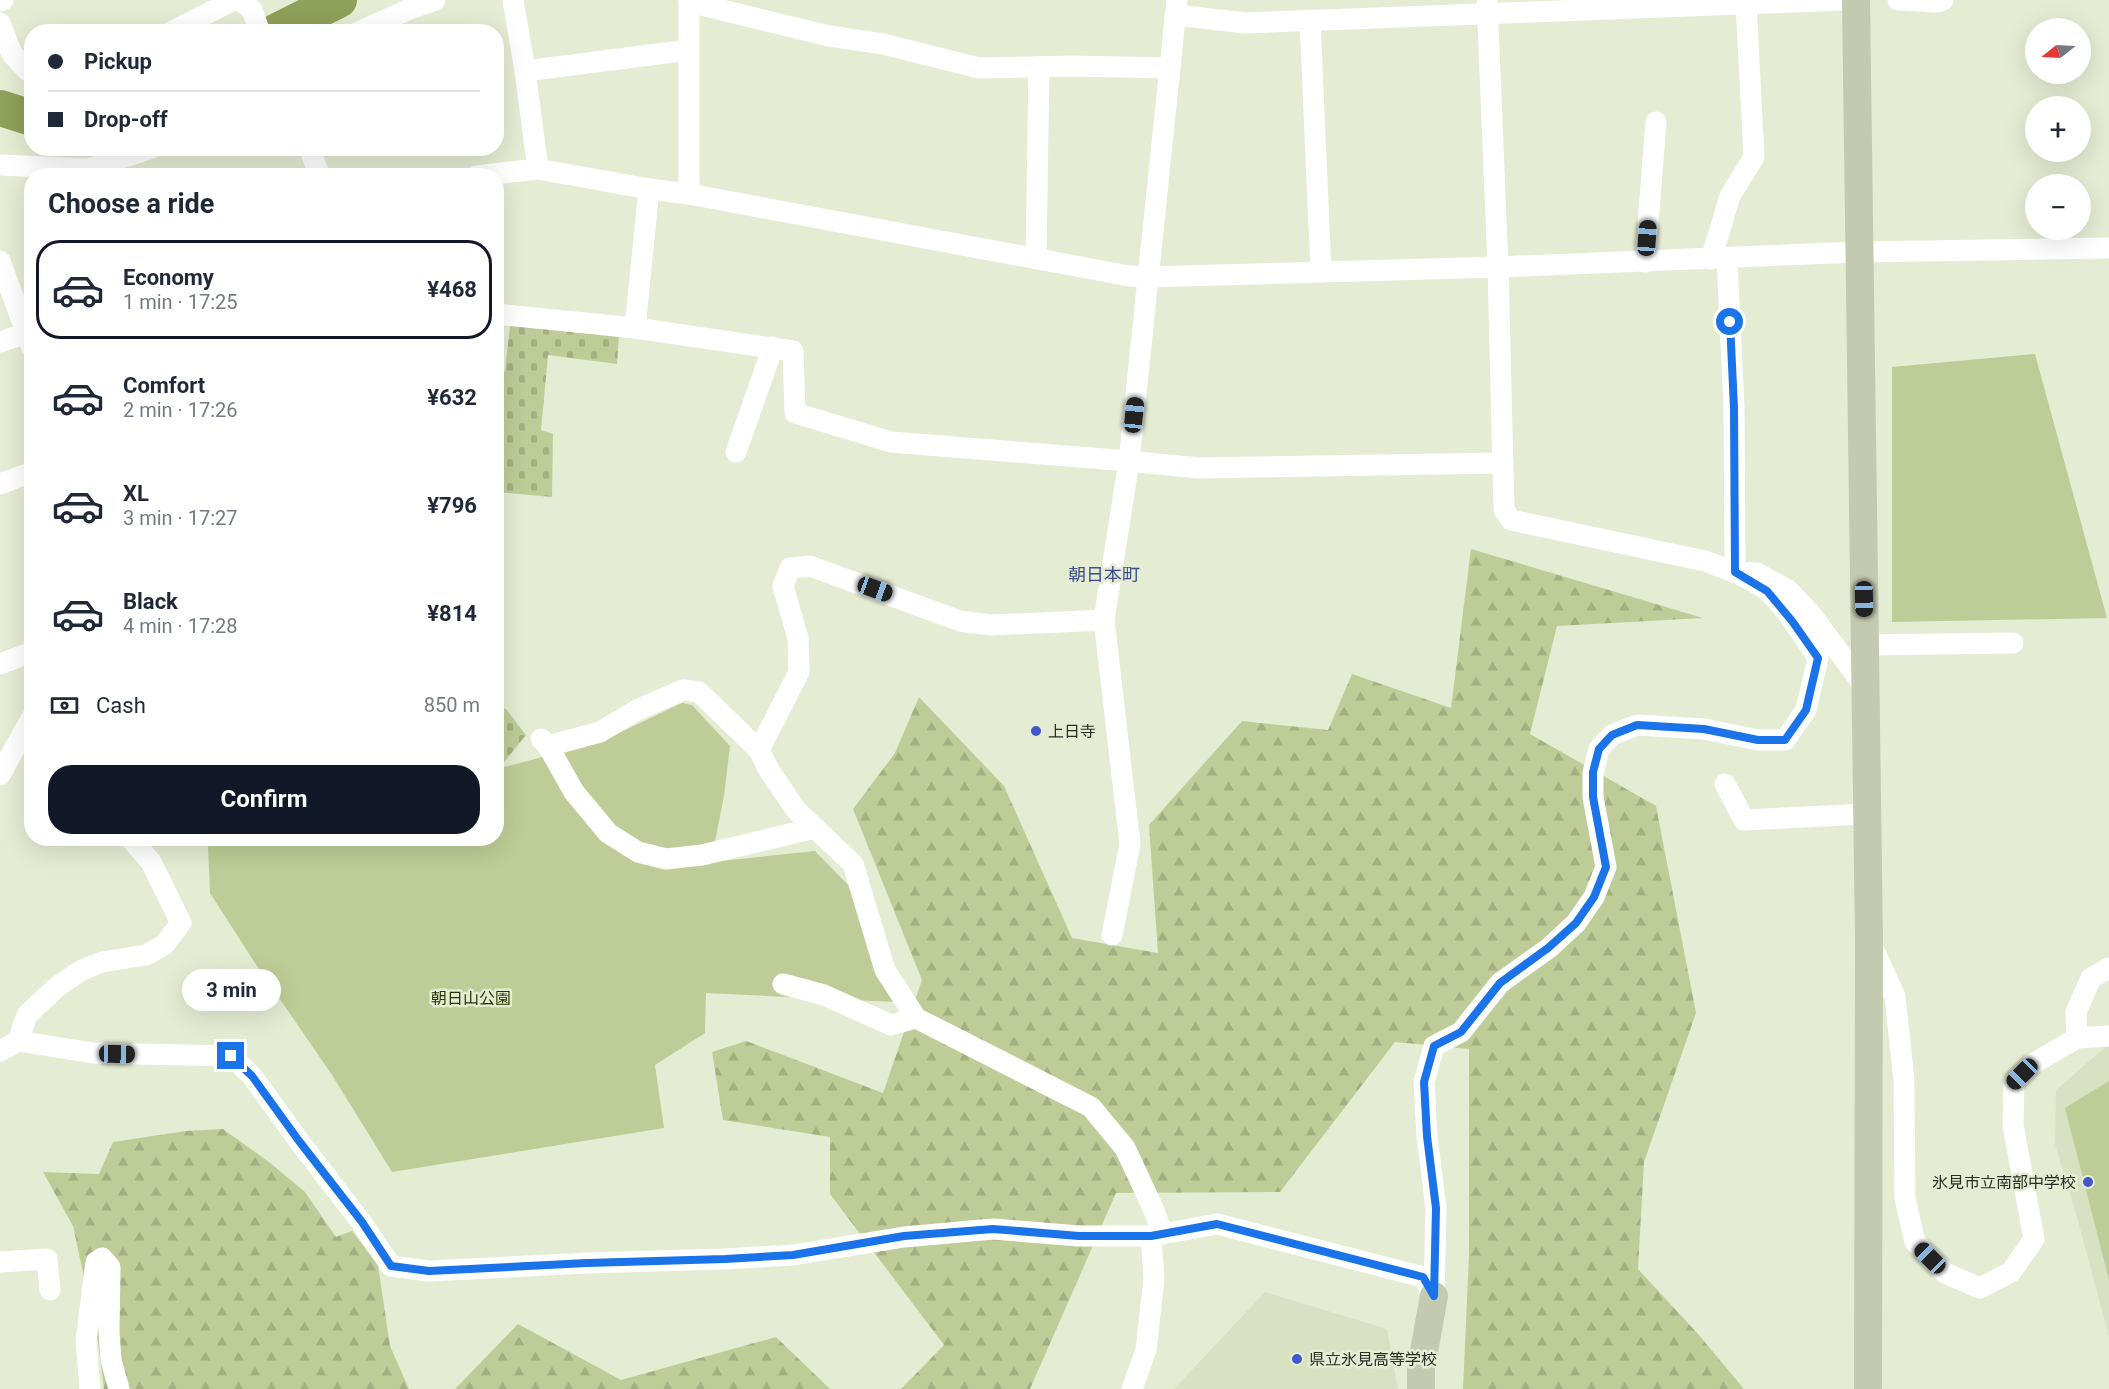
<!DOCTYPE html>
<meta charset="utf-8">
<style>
:root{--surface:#fff;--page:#f6f6f7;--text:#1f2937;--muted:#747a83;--line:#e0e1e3;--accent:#111827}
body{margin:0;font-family:Roboto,"Noto Sans JP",sans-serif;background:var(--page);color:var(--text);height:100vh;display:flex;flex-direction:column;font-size:22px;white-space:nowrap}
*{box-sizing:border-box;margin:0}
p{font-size:20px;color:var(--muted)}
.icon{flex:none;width:33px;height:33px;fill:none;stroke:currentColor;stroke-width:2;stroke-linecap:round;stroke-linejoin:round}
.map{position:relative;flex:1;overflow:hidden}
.sheet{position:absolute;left:24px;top:168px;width:480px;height:678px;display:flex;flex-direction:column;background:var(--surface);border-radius:24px;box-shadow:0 6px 24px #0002}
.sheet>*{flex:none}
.hud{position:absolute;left:24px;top:24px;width:480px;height:132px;border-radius:24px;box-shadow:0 6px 24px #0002;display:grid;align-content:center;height:132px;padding:0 24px;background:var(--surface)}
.needle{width:39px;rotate:252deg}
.tools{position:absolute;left:2025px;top:18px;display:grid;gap:12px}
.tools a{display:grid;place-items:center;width:66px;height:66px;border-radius:50%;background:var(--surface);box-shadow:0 6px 24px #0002;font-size:30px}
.end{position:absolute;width:27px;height:27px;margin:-14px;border:8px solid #1a73e8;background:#fff;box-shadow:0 0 0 3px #fff}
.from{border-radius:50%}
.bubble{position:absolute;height:42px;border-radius:21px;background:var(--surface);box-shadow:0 6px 24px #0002;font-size:20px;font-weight:700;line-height:42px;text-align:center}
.car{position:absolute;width:18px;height:36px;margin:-18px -9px;border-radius:8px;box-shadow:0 0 4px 2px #0007;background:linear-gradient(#222 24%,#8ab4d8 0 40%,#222 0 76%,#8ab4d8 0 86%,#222 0)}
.hud b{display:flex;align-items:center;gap:21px;height:57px;font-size:22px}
.hud b+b{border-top:2px solid var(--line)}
.hud i{width:15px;height:15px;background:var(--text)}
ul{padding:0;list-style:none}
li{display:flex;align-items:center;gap:18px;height:99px;margin:0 12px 9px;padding:0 12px;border:3px solid transparent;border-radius:24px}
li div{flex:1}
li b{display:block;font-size:22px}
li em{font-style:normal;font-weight:700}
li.current{border-color:var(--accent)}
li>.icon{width:54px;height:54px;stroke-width:1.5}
h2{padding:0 24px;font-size:27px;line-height:72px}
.pay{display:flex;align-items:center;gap:15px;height:66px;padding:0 24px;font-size:22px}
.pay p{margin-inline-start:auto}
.action{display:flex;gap:12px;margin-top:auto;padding:12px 24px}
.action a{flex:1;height:69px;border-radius:24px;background:var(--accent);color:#fff;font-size:24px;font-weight:700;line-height:69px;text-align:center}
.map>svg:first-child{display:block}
.built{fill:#d8e2c3}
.forest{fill:url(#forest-firs)}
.cemetery{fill:url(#cemetery-stones)}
.green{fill:#becd97}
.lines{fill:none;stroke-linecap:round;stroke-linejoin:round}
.river{stroke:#8ea059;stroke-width:36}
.street{stroke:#fff;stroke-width:21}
.secondary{stroke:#c4cab0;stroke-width:28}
.route{stroke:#1a73e8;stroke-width:8}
.poi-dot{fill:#4257cb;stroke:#e4ecd3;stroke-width:2}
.labels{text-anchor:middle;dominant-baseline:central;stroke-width:5;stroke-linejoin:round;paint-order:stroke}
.poi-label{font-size:16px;fill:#2a2d24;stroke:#e4ecd3;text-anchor:start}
.park-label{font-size:16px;fill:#2b3600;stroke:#e4ecd3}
.neighbourhood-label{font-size:18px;fill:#3f4e8a;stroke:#e4ecd3}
</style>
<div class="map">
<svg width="2109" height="1389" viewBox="0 0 2109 1389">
<defs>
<pattern id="forest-firs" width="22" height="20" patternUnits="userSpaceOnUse" patternTransform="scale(1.5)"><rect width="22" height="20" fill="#becd97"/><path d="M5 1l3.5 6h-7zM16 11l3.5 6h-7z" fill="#a3b082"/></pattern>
<pattern id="cemetery-stones" width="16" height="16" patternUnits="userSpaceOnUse" patternTransform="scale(1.5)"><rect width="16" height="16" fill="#becd97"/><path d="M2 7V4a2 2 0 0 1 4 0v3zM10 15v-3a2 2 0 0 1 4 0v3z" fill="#a3b082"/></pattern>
</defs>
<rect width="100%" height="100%" fill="#e4ecd3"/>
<g class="built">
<path d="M2109 1044V1337L2078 1221 2055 1144 2056 1090Z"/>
<path d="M1265 1292 1387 1329 1398 1389H1174Z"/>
</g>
<g class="forest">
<path d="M1471 549 1703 618 1557 626 1530 734 1656 806 1696 1013 1644 1162 1638 1269 1698 1334 1744 1389H1463L1469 1255V1049L1395 1042 1280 1192 1116 1193 1030 1389H901L944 1345 830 1194V1137L723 1120 712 1052 746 1041 883 1093 922 980 853 809 895 753 919 697 1004 786 1072 938 1158 953 1149 825 1242 721 1328 730 1352 674 1451 708Z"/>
<path d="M223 1129 269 1162 305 1192 336 1237 352 1231 378 1265 390 1346 409 1389H104L98 1342 73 1226 43 1172 99 1174 113 1142 186 1131Z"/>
<path d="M518 1324 621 1380 776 1337 830 1389H455Z"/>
</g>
<g class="cemetery">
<path d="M510 326 619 335 617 364 548 355 541 430 553 434 552 497 497 492 496 373 505 371Z"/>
<path d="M497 706 506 709 526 735 497 771Z"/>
</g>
<g class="green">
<path d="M2035 354 2107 618 1892 622V367Z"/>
<path d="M682 703 692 705 730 746 724 796 711 862 815 851 853 890 896 1002 706 993 705 1033 655 1065 664 1128 392 1172 332 1075 253 960 210 893 208 846 206 839 496 838 497 769 600 742Z"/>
<path d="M2109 1081V1280L2065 1108Z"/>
</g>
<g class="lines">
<g class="river">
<path d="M275 32 339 0"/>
<path d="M0 108 32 118"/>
</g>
<g class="street">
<path d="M240 0 252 10 260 32"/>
<path d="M513 0 525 71"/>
<path d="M689 0V194"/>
<path d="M1898 0 1937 2 1943 0"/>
<path d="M0 1 3 0"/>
<path d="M689 2 829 36 883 44 979 68 1072 66 1170 68"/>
<path d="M1175 15 1246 23 1845 0"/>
<path d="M1310 20 1321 272"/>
<path d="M0 23 12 54 28 71 32 72"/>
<path d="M171 32 234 0"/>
<path d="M358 32 410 9 435 0"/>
<path d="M309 148 320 176"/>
<path d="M0 165 88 169 152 148"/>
<path d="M538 169 525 71 689 50"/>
<path d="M476 176 538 169 649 189 689 194 1129 276 1147 277 1498 267 1858 252 2109 248"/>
<path d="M1727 258 1734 408 1735 572 1757 573 1788 590 1810 613 1865 687"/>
<path d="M1036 259 1039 67"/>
<path d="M1711 259 1730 196 1754 157 1746 3"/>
<path d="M0 261 32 348"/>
<path d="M1645 262 1656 122"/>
<path d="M496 314 635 328 793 351 795 413 891 442 1129 461 1198 468 1503 463"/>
<path d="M635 328 649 189"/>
<path d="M0 342 32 331"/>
<path d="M736 452 773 347"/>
<path d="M0 484 32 472"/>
<path d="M1104 620 991 625 960 621 810 566 790 568 783 586 798 638 799 672 759 750 769 770 796 810 853 864 885 970 916 1018 1091 1107 1125 1148 1153 1208 1162 1233"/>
<path d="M1865 645 2013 643"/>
<path d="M0 664 32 652"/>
<path d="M541 739 548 746 600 732 637 710 683 690 699 692 759 750"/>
<path d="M548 746 574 792 608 833 638 852 666 859 702 855 815 828"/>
<path d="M0 775 32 717"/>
<path d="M1725 784 1744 820 1867 814"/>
<path d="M1112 935 1130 844 1104 620 1129 461 1177 0"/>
<path d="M1871 944 1895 996 1904 1080 1905 1198 1915 1242 1945 1273 1980 1288 2011 1272 2034 1239 2013 1125 2014 1083 2031 1065 2077 1038 2109 1036"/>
<path d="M783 984 824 995 891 1025 916 1018"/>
<path d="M2077 1038 2076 1012 2091 978 2109 968"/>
<path d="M18 1041 27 1015 58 986 82 970 102 962 146 955 164 945 181 923 151 862 130 838"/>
<path d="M0 1051 18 1041 93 1053 231 1056 252 1076 299 1141 361 1222 391 1266 429 1271 587 1263 725 1259 793 1255 904 1237 993 1229 1079 1236H1151L1217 1224 1423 1277 1434 1296"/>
<path d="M0 1262 47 1259 50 1290"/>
<path d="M1434 1296 1436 1208 1427 1136 1424 1082 1434 1046 1461 1032 1500 983 1549 948 1576 923 1594 897 1606 867 1593 797V773L1599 749 1612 735 1637 725 1704 729 1758 740H1785L1806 710 1818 658C1805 639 1783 603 1766 590 1748 576 1726 569 1705 561L1511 520 1504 510 1498 267 1487 0"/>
<path d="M90 1389 86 1341 96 1262 102 1258 110 1267 109 1332 111 1360 119 1389"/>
<path d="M1132 1389 1146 1350 1154 1279 1151 1236"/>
</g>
<g class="secondary">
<path d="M1856 0 1869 941 1868 1389"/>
<path d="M1421 1389V1368L1434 1296"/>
</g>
</g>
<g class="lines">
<path class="route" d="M231 1056 252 1076 299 1141 362 1222 391 1266 429 1271 587 1263 725 1259 793 1255 904 1236 993 1229 1079 1236H1151L1217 1224 1423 1277 1434 1296 1436 1208 1427 1136 1424 1082 1434 1046 1461 1032 1500 983 1548 948 1576 923 1594 897 1606 867 1593 797V772L1599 749 1612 735 1637 725 1704 729 1758 740H1785L1806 710 1818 658 1792 621 1767 591 1735 572 1734 408 1730 322"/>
</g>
<g class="poi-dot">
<circle cx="1036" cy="731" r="6"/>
<circle cx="2088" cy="1182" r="6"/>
<circle cx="1297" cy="1359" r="6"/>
</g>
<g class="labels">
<g class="poi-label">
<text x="1048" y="731">上日寺</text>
<text x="2076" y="1182" text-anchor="end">氷見市立南部中学校</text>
<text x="1309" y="1359">県立氷見高等学校</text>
</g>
<g class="park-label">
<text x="471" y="998">朝日山公園</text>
</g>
<g class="neighbourhood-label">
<text x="1104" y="574">朝日本町</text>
</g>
</g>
</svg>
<div class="tools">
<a><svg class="needle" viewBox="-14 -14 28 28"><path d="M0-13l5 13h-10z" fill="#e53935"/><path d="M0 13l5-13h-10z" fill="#747a83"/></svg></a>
<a>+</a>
<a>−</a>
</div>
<i class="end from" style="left:1730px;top:322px"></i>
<i class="end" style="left:231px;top:1056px"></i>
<div class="bubble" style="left:182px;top:969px;width:99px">3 min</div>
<i class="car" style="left:1647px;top:238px;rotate:4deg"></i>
<i class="car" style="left:1134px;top:415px;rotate:6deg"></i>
<i class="car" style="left:875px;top:589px;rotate:110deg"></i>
<i class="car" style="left:1864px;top:599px;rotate:179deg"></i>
<i class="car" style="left:117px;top:1054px;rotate:91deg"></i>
<i class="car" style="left:2022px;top:1074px;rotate:225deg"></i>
<i class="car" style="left:1930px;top:1258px;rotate:315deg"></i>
<div class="hud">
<b><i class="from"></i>Pickup</b>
<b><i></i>Drop-off</b>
</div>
<section class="sheet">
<h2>Choose a ride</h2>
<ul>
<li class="current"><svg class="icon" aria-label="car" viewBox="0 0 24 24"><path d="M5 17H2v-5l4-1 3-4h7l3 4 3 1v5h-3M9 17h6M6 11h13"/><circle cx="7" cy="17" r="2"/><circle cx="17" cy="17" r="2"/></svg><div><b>Economy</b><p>1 min · 17:25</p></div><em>¥468</em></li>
<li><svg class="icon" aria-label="car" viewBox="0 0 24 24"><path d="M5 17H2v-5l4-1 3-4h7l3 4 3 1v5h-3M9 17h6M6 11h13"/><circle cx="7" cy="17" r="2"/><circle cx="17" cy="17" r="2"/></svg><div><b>Comfort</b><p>2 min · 17:26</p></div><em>¥632</em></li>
<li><svg class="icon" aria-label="car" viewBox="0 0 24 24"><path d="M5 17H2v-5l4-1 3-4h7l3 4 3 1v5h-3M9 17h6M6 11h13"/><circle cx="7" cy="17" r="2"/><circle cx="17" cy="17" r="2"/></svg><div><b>XL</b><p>3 min · 17:27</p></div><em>¥796</em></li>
<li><svg class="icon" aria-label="car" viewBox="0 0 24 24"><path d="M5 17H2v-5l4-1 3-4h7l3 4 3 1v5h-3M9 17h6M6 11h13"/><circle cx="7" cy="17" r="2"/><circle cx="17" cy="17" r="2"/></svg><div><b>Black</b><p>4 min · 17:28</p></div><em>¥814</em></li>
</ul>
<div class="pay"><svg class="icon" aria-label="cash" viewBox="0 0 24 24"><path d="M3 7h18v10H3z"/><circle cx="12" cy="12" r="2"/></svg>Cash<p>850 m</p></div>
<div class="action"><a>Confirm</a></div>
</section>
</div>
